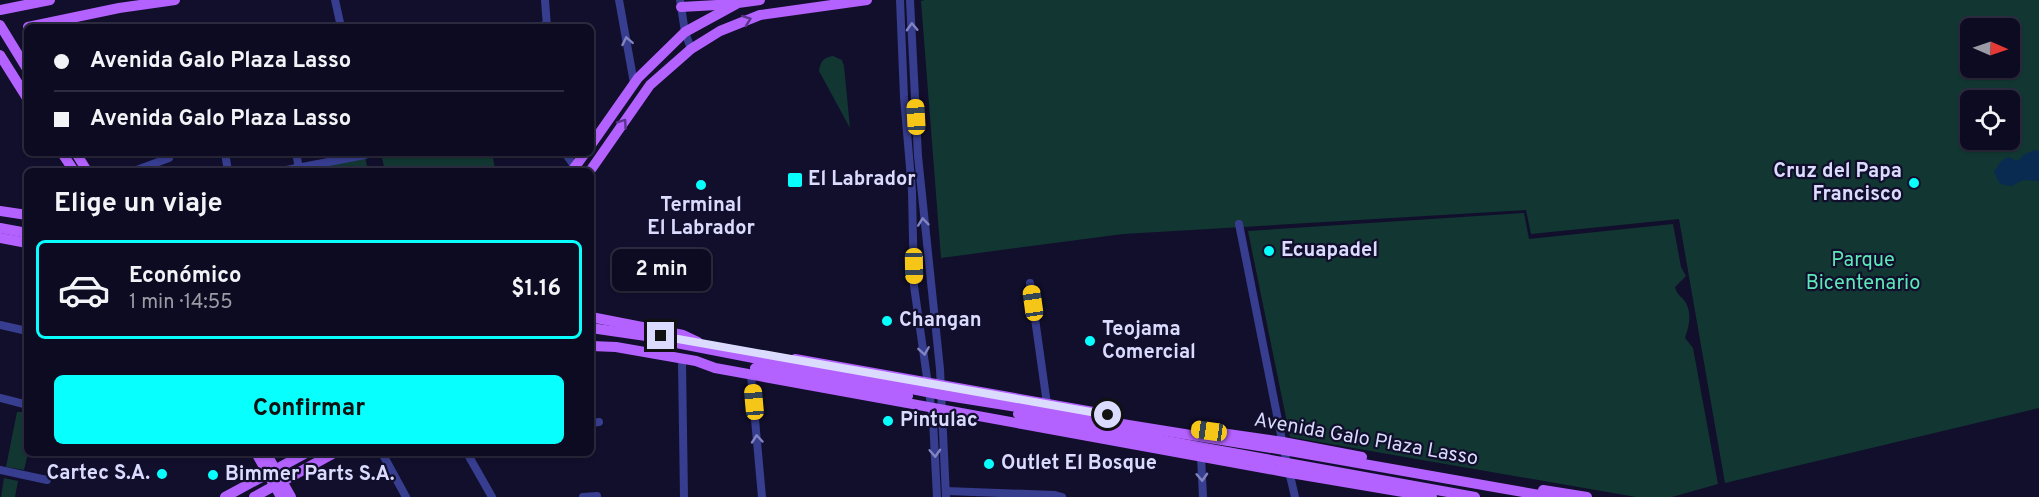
<!DOCTYPE html>
<html lang="es">
<meta charset="utf-8">
<style>
:root{--surface:#0d0b21;--page:#1b192e;--text:#f1f3f6;--muted:#9a9ba5;--line:#2d2b3f;--accent:#07fffe}
body{margin:0;font-family:Overpass,sans-serif;background:var(--page);color:var(--text);height:100vh;display:flex;flex-direction:column;font-size:22px;white-space:nowrap}
*{box-sizing:border-box;margin:0}
p{font-size:20px;color:var(--muted)}
.icon{flex:none;width:33px;height:33px;fill:none;stroke:currentColor;stroke-width:2;stroke-linecap:round;stroke-linejoin:round}
.map{position:relative;flex:1;overflow:hidden}
.details{position:absolute;left:24px;top:168px;width:570px;height:288px;display:flex;flex-direction:column;background:var(--surface);border-radius:9px;box-shadow:0 2px 4px #0004,0 0 0 2px var(--line)}
.details>*{flex:none}
.banner{position:absolute;left:24px;top:24px;width:570px;height:132px;border-radius:9px;box-shadow:0 2px 4px #0004,0 0 0 2px var(--line);display:grid;align-content:center;height:132px;padding:0 30px;background:var(--surface)}
.needle{width:39px;rotate:92deg}
.fabs{position:absolute;left:1960px;top:18px;display:grid;gap:12px}
.fabs a{display:grid;place-items:center;width:60px;height:60px;border-radius:9px;background:var(--surface);box-shadow:0 2px 4px #0004,0 0 0 2px var(--line);font-size:30px}
.end{position:absolute;width:27px;height:27px;margin:-14px;border:8px solid #dbdbff;background:#111;box-shadow:0 0 0 3px #111}
.from{border-radius:50%}
.bubble{position:absolute;height:42px;border-radius:9px;background:var(--surface);box-shadow:0 2px 4px #0004,0 0 0 2px var(--line);font-size:20px;font-weight:700;line-height:42px;text-align:center}
.car{position:absolute;width:18px;height:36px;margin:-18px -9px;border-radius:8px;box-shadow:0 0 4px 2px #0007;background:linear-gradient(#f5c518 24%,#345 0 40%,#f5c518 0 76%,#345 0 86%,#f5c518 0)}
.banner b{display:flex;align-items:center;gap:21px;height:57px;font-size:22px}
.banner b+b{border-top:2px solid var(--line)}
.banner i{width:15px;height:15px;background:var(--text)}
ul{padding:0;list-style:none}
li{display:flex;align-items:center;gap:18px;height:99px;margin:0 12px 9px;padding:0 18px;border:3px solid transparent;border-radius:9px}
li div{flex:1}
li b{display:block;font-size:22px}
li em{font-style:normal;font-weight:700}
li.active{border-color:var(--accent)}
li>.icon{width:54px;height:54px;stroke-width:1.5}
h2{padding:0 30px;font-size:27px;line-height:72px}
.action{display:flex;gap:12px;margin-top:auto;padding:12px 30px}
.action a{flex:1;height:69px;border-radius:9px;background:var(--accent);color:#111;font-size:24px;font-weight:700;line-height:69px;text-align:center}
.map>svg:first-child{display:block}
.green{fill:#123732;fill-rule:evenodd}
.water{fill:#092b52}
.lines{fill:none;stroke-linecap:round;stroke-linejoin:round}
.minor{stroke:#373d8f;stroke-width:8}
.major{stroke:#b462ff;stroke-width:10}
.oneway{stroke:#5a348b}
.oneway2{stroke:#8184c1}
.route{stroke:#dbdbff;stroke-width:8}
.poi-dot{fill:#07fffe;stroke:#110f2c;stroke-width:2}
.labels{text-anchor:middle;dominant-baseline:central;stroke-width:4.5;stroke-linejoin:round;paint-order:stroke}
.poi-label{font-size:20px;font-weight:bold;fill:#dbdbff;stroke:#110f2c;text-anchor:start}
.park-label{font-size:20px;fill:#5ce9b7;stroke:#110f2c}
.street-label{font-size:20px;fill:#dbdbff;stroke:#110f2c}
</style>
<div class="map">
<svg width="2039" height="497" viewBox="0 0 2039 497">
<rect width="100%" height="100%" fill="#110f2c"/>
<g class="green">
<path d="M925 0H2039V408L1725 483 1679 219 1531 234 1526 210 1123 234 941 258 921 1ZM1971 28H2010V68H1971ZM1971 100H2010V140H1971Z"/>
<path d="M833 56 842 60 844 66 850 128 819 71C820 62 824 57 833 56Z"/>
<path d="M381 153H492L495 169 385 171Z"/>
<path d="M365 157 368 171H313L311 167Z"/>
<path d="M1524 213 1529 239 1673 224 1681 267 1686 276 1675 287C1677 296 1682 296 1686 303 1692 315 1689 326 1685 338L1693 348 1718 484 1672 497H1636L1290 437 1248 231Z"/>
<path d="M17 412H27L28 453 24 470 6 467Z"/>
<path d="M4 478 18 481 15 497H1Z"/>
</g>
<path class="water" d="M2035 150 2039 151V181L2023 180 2012 186 2000 184 1994 172 2001 161 2009 157 2017 161 2025 154Z"/>
<g class="lines">
<g class="minor">
<path d="M335 0 341 27"/>
<path d="M545 0 547 27"/>
<path d="M619 0 634 83"/>
<path d="M680 0 685 32 691 49"/>
<path d="M900 0 904 97 912 191 914 286 933 420 937 497"/>
<path d="M910 0 918 156 940 369 946 497"/>
<path d="M533 27 547 25"/>
<path d="M225 153 228 171"/>
<path d="M296 153 299 168"/>
<path d="M565 153 575 167"/>
<path d="M134 171 169 158"/>
<path d="M281 171 365 155V153"/>
<path d="M1239 224 1284 450 1295 497"/>
<path d="M1030 283 1047 404"/>
<path d="M0 325 27 331"/>
<path d="M682 363 684 497"/>
<path d="M751 375 762 497"/>
<path d="M0 398 24 404"/>
<path d="M591 423 599 422"/>
<path d="M382 453 406 497"/>
<path d="M467 453 492 497"/>
<path d="M1201 457 1203 497"/>
<path d="M0 470 47 480"/>
<path d="M946 491 1055 495 1062 497"/>
<path d="M583 497 597 496"/>
</g>
<g class="major">
<path d="M681 7 735 4"/>
<path d="M0 10 50 0"/>
<path d="M0 25 27 69"/>
<path d="M28 27 119 8 175 0"/>
<path d="M0 55 27 98"/>
<path d="M591 145 638 78 685 32 738 3 760 0"/>
<path d="M62 153 74 171"/>
<path d="M76 153 87 171"/>
<path d="M572 171 585 153"/>
<path d="M590 171 650 85 691 49 720 31 760 15 867 0"/>
<path d="M0 211 27 215"/>
<path d="M0 228 27 233"/>
<path d="M0 238 27 243"/>
<path d="M591 317 683 335 698 342"/>
<path d="M591 328 653 337 661 340 942 395 1284 450 1551 497"/>
<path d="M591 346 616 347 696 361 715 368 1285 472 1432 497"/>
<path d="M795 359 1099 413"/>
<path d="M755 368 908 396"/>
<path d="M1018 414 1475 497"/>
<path d="M1200 430 1283 442 1362 457"/>
<path d="M256 453 281 497"/>
<path d="M266 453 291 497"/>
<path d="M1543 490 1587 497"/>
<path d="M225 497 306 453"/>
<path d="M254 497 334 453"/>
</g>
</g>
<defs><path id="oneway-chevron" d="M-2-3.5L2.5 0L-2 3.5" fill="none" stroke-width="1.6" stroke-linecap="round" stroke-linejoin="round" transform="scale(1.5)"/></defs>
<g class="oneway">
<use href="#oneway-chevron" transform="translate(747 20) rotate(-20)"/>
<use href="#oneway-chevron" transform="translate(623 123) rotate(-55)"/>
</g>
<g class="oneway2">
<use href="#oneway-chevron" transform="translate(912 27) rotate(-92)"/>
<use href="#oneway-chevron" transform="translate(627 41) rotate(-101)"/>
<use href="#oneway-chevron" transform="translate(923 222) rotate(-96)"/>
<use href="#oneway-chevron" transform="translate(924 351) rotate(81)"/>
<use href="#oneway-chevron" transform="translate(757 439) rotate(-95)"/>
<use href="#oneway-chevron" transform="translate(935 453) rotate(87)"/>
<use href="#oneway-chevron" transform="translate(1202 477) rotate(87)"/>
</g>
<g class="lines">
<path class="route" d="M661 336 1108 415"/>
</g>
<g class="poi-dot">
<rect x="787" y="172" width="16" height="16" rx="3"/>
<circle cx="1914" cy="183" r="6"/>
<circle cx="701" cy="185" r="6"/>
<circle cx="1269" cy="251" r="6"/>
<circle cx="887" cy="321" r="6"/>
<circle cx="1090" cy="341" r="6"/>
<circle cx="888" cy="421" r="6"/>
<circle cx="989" cy="464" r="6"/>
<circle cx="162" cy="474" r="6"/>
<circle cx="213" cy="475" r="6"/>
</g>
<g class="labels">
<g class="poi-label">
<text x="1902" y="172" text-anchor="end">Cruz del Papa<tspan x="1902" dy="23">Francisco</tspan></text>
<text x="808" y="180">El Labrador</text>
<text x="701" y="206" text-anchor="middle">Terminal<tspan x="701" dy="23">El Labrador</tspan></text>
<text x="1281" y="251">Ecuapadel</text>
<text x="899" y="321">Changan</text>
<text x="1102" y="330">Teojama<tspan x="1102" dy="23">Comercial</tspan></text>
<text x="900" y="421">Pintulac</text>
<text x="1001" y="464">Outlet El Bosque</text>
<text x="150" y="474" text-anchor="end">Cartec S.A.</text>
<text x="225" y="475">Bimmer Parts S.A.</text>
</g>
<g class="park-label">
<text x="1863" y="261">Parque<tspan x="1863" dy="23">Bicentenario</tspan></text>
</g>
<g class="street-label">
<text transform="translate(1366 440) rotate(10)">Avenida Galo Plaza Lasso</text>
</g>
</g>
</svg>
<div class="fabs">
<a><svg class="needle" viewBox="-14 -14 28 28"><path d="M0-13l5 13h-10z" fill="#e53935"/><path d="M0 13l5-13h-10z" fill="#9a9ba5"/></svg></a>
<a><svg class="icon" aria-label="locate" viewBox="0 0 24 24"><circle cx="12" cy="12" r="6"/><path d="M12 2v4M12 18v4M2 12h4M18 12h4"/></svg></a>
</div>
<i class="end from" style="left:1108px;top:415px"></i>
<i class="end" style="left:661px;top:336px"></i>
<div class="bubble" style="left:612px;top:249px;width:99px">2 min</div>
<i class="car" style="left:916px;top:117px;rotate:357deg"></i>
<i class="car" style="left:914px;top:266px;rotate:179deg"></i>
<i class="car" style="left:1033px;top:303px;rotate:352deg"></i>
<i class="car" style="left:754px;top:402px;rotate:355deg"></i>
<i class="car" style="left:1209px;top:431px;rotate:278deg"></i>
<div class="banner">
<b><i class="from"></i>Avenida Galo Plaza Lasso</b>
<b><i></i>Avenida Galo Plaza Lasso</b>
</div>
<section class="details">
<h2>Elige un viaje</h2>
<ul>
<li class="active"><svg class="icon" aria-label="car" viewBox="0 0 24 24"><path d="M5 17H2v-5l4-1 3-4h7l3 4 3 1v5h-3M9 17h6M6 11h13"/><circle cx="7" cy="17" r="2"/><circle cx="17" cy="17" r="2"/></svg><div><b>Económico</b><p>1 min · 14:55</p></div><em>$1.16</em></li>
</ul>
<div class="action"><a>Confirmar</a></div>
</section>
</div>
